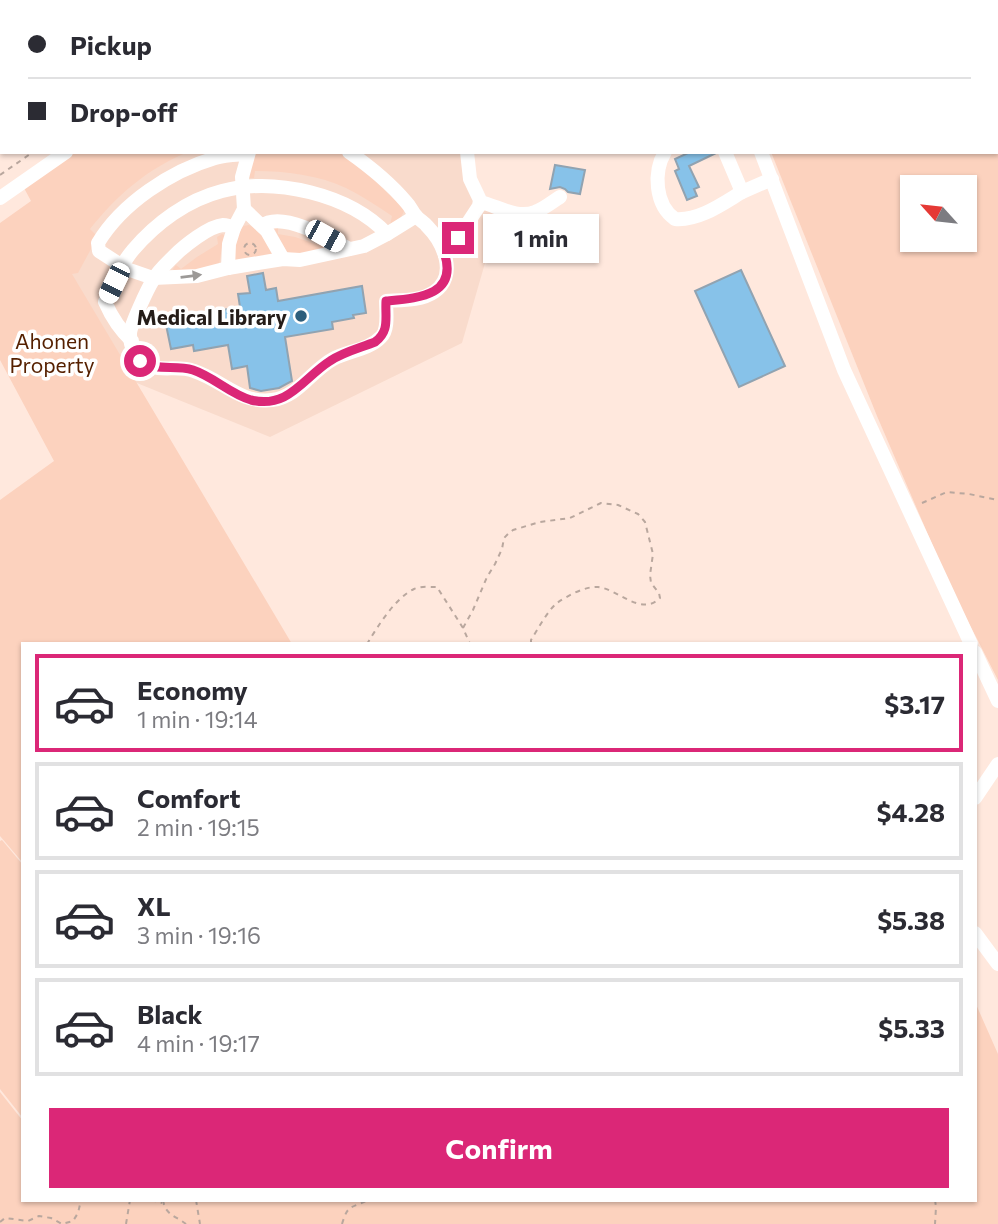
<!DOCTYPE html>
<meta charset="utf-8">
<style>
:root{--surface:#fff;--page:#f7f7f7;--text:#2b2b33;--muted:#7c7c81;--line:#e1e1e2;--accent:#db2777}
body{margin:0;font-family:Commissioner,sans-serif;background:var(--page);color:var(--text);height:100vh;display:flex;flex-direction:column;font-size:26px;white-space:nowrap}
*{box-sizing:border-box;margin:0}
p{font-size:23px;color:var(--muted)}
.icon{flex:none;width:38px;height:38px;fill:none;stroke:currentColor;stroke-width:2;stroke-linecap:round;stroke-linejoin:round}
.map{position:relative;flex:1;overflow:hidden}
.panel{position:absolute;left:21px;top:642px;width:956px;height:560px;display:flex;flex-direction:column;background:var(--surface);border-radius:0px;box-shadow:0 2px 5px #0004}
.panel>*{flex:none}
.hud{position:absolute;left:0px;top:0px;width:999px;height:154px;box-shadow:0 2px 5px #0004;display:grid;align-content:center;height:154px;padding:0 28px;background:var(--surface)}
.needle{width:46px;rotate:297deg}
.buttons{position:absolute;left:900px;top:175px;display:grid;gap:14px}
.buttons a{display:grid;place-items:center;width:77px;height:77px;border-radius:0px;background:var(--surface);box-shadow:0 2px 5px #0004;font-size:35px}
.end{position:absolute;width:32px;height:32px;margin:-16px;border:9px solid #db2777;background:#fff;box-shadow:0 0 0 4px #fff}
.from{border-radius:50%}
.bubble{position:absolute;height:49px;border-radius:0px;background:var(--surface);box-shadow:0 2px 5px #0004;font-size:23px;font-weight:700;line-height:49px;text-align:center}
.car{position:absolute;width:21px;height:42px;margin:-21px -10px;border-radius:9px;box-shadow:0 0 5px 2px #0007;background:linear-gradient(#fff 24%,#345 0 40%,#fff 0 76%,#345 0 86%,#fff 0)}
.hud b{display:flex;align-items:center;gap:24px;height:66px;font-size:26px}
.hud b+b{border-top:2px solid var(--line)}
.hud i{width:18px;height:18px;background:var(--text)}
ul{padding:12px 0 0;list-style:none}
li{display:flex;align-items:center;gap:21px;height:98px;margin:0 14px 10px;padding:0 14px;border:4px solid var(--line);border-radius:0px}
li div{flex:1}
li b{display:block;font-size:26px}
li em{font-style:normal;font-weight:700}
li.selected{border-color:var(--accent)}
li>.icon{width:63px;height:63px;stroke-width:1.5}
.button{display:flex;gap:14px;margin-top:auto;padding:14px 28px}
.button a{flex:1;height:80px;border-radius:0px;background:var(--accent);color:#fff;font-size:28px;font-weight:700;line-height:80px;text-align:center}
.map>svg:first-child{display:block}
.built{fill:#f9dbcc}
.green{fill:#fcd2be;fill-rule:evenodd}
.building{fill:#87c2e9;stroke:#91a3b1;stroke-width:2}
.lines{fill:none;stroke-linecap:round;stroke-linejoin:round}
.path{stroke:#b9a79e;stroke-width:2;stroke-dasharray:5 5;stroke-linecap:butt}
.minor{stroke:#fff;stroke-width:14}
.highway{stroke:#fff;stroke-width:19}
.oneway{fill:#9c9997}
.route{stroke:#db2777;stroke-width:9}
.poi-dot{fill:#2d5e7c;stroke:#fff;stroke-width:2.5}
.labels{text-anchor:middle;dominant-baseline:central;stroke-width:7;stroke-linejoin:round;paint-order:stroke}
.poi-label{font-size:21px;font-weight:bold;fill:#241c18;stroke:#fff;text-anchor:end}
.park-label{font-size:21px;fill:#552000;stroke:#fff}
</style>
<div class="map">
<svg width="998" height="1224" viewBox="0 0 998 1224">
<rect width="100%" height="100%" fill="#ffe8dd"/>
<path class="built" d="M102 152H461L498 218 462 343 270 437 122 377 31 202Z"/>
<g class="green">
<path d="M998 125V680L951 588 877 416 771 152H998ZM912 187H964V240H912Z"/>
<path d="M76 152H188C147 169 117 195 90 229L96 235 91 249 78 273 72 274 292 644H23V863L0 836V500L54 461 0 360V223L31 201 24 188Z"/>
<path d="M255 152H339L374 180 403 208 404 211 399 221 390 225 392 216C377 206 362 196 346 188 318 175 286 171 255 171L254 178H250L249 172Z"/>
<path d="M249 225C261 230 267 243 273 254L236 264C231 245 233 241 243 226Z"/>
<path d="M273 226H278V234L295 237 319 245 324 240 330 244 328 248 303 253 288 254Z"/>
<path d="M222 234 224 235 219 265 203 270 174 271 173 269 176 265 181 269 197 257 218 244 217 237Z"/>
<path d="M2 840 23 865V1118L0 1089V841Z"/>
<path d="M975 1002 998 1054V1224H0V1092L23 1121V1200H975Z"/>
</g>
<g class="building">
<path d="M690 152 716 153 689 166 699 187 694 189 697 196 687 200 675 171 679 169 675 159Z"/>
<path d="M555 165 585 170 580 194 568 192 565 189 560 187 550 189Z"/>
<path d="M741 270 785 366 739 387 695 291Z"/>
<path d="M263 273 266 290 276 288 278 301 362 286 366 313 353 315 354 318 332 322 333 329 285 337 292 381 279 388 261 391 250 388 247 366 232 369 228 345 194 351 193 345 171 349 165 320 240 307 238 294 250 293 247 276Z"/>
</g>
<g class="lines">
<g class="path">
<path d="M261 2 263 0"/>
<path d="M0 175 33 152"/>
<circle cx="250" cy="249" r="6"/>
<path d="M922 503 947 492 969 494 998 500"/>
<path d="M463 628 473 610 487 577 495 564 502 549 504 538 508 534 513 530 540 522 570 518 601 503 618 505 638 514 645 522 653 554 650 575 651 583 659 593 660 598C641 617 618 589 598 587 585 586 567 596 557 603 548 610 538 629 531 640V644"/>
<path d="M367 644C378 626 395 598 414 589 420 586 430 587 437 587L463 628 470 644"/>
<path d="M597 644H606"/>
<path d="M151 1200 162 1203"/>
<path d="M163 1200C165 1215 176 1216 186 1224"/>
<path d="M196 1200 200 1224"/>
<path d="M935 1200 936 1207 935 1224"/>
<path d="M0 1222 5 1218 28 1221 39 1216 51 1218 62 1224 73 1221 78 1213 81 1200"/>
<path d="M126 1224 130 1200"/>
<path d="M342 1224C348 1204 350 1209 368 1200"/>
</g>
<g class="minor">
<path d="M393 0 394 2"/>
<path d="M639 0V2"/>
<path d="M695 0 696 2"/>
<path d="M928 0 929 2"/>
<path d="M285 2 288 0"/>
<path d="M616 2 617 0"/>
<path d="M998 109V110"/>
<path d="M665 152C653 172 655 205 675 219 699 221 722 204 742 192"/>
<path d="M725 152 742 192 772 179"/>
<path d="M761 152 844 370 971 644"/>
<path d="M248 154C237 155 226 155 215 158 171 171 122 203 98 243L99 251 127 269 153 278 197 276 228 268 283 259 300 260 364 246 387 234 416 216"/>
<path d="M0 198 66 152"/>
<path d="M480 202C498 206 516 219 535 212 544 209 552 202 560 197"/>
<path d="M244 209 267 231 283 259"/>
<path d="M262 226C281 210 331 239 349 249"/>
<path d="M234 228C230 226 228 225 223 225 209 226 184 246 174 256 167 263 158 271 153 280 148 288 130 326 130 334 130 346 135 360 146 365 161 372 179 365 194 371 222 380 240 404 272 400 298 397 311 371 333 359 347 351 369 350 381 337 389 330 386 311 386 301 401 300 421 301 434 292 458 276 444 243 427 226 424 222 419 220 415 215 412 211 410 206 406 202 390 183 369 166 349 152"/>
<path d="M444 252 458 238 479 206 480 200 470 179 467 152"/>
<path d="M228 268 229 244 234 228 244 209 242 177 249 152"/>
<path d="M132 341C119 329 112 318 105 302 114 284 120 265 133 250 156 223 187 200 222 191 275 177 349 194 387 234"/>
<path d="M975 652 998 701"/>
<path d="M975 798 998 764"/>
<path d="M975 933 998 964"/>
</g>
<g class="highway">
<path d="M79 2 82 0"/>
<path d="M149 2 152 0"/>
<path d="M0 56 2 55"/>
<path d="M0 102 2 101"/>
</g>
</g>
<defs><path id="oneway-solid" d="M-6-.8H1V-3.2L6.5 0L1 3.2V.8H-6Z" transform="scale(1.75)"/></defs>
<use class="oneway" href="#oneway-solid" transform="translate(191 276) rotate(-7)"/>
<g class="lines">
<path class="route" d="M140 361C157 372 175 364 193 370 214 377 230 394 251 400 289 409 303 378 330 361 343 352 360 348 375 342 390 331 385 318 386 301 418 298 459 296 444 252L458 238"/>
</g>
<circle class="poi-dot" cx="301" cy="316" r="7"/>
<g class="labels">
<g class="poi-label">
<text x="287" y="316">Medical Library</text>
</g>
<g class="park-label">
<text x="52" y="340">Ahonen<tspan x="52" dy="24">Property</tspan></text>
</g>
</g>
</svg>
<div class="buttons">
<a><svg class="needle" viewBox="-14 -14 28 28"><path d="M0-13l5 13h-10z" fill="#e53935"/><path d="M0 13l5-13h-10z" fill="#7c7c81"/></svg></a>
</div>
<i class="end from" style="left:140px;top:361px"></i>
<i class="end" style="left:458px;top:238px"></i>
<div class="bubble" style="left:483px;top:214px;width:116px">1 min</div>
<i class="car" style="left:325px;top:236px;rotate:119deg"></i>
<i class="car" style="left:114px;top:283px;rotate:206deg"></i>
<div class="hud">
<b><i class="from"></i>Pickup</b>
<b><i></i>Drop-off</b>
</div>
<section class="panel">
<ul>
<li class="selected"><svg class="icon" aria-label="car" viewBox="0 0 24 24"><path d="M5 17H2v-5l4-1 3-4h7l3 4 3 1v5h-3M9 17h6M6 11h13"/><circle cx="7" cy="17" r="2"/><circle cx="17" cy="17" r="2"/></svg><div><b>Economy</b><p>1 min · 19:14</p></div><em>$3.17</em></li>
<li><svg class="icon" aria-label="car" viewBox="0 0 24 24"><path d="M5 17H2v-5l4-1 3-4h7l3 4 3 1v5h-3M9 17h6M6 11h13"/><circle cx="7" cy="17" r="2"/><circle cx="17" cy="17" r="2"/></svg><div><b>Comfort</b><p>2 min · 19:15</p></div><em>$4.28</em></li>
<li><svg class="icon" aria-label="car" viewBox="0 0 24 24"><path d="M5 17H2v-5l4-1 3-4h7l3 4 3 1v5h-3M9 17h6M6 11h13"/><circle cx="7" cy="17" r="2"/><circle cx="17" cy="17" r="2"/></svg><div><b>XL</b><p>3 min · 19:16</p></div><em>$5.38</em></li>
<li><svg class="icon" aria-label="car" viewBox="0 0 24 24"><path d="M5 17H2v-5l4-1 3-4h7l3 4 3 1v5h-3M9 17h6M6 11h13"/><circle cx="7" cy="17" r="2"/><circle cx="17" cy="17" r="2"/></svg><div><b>Black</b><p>4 min · 19:17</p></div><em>$5.33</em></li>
</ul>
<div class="button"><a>Confirm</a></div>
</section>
</div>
